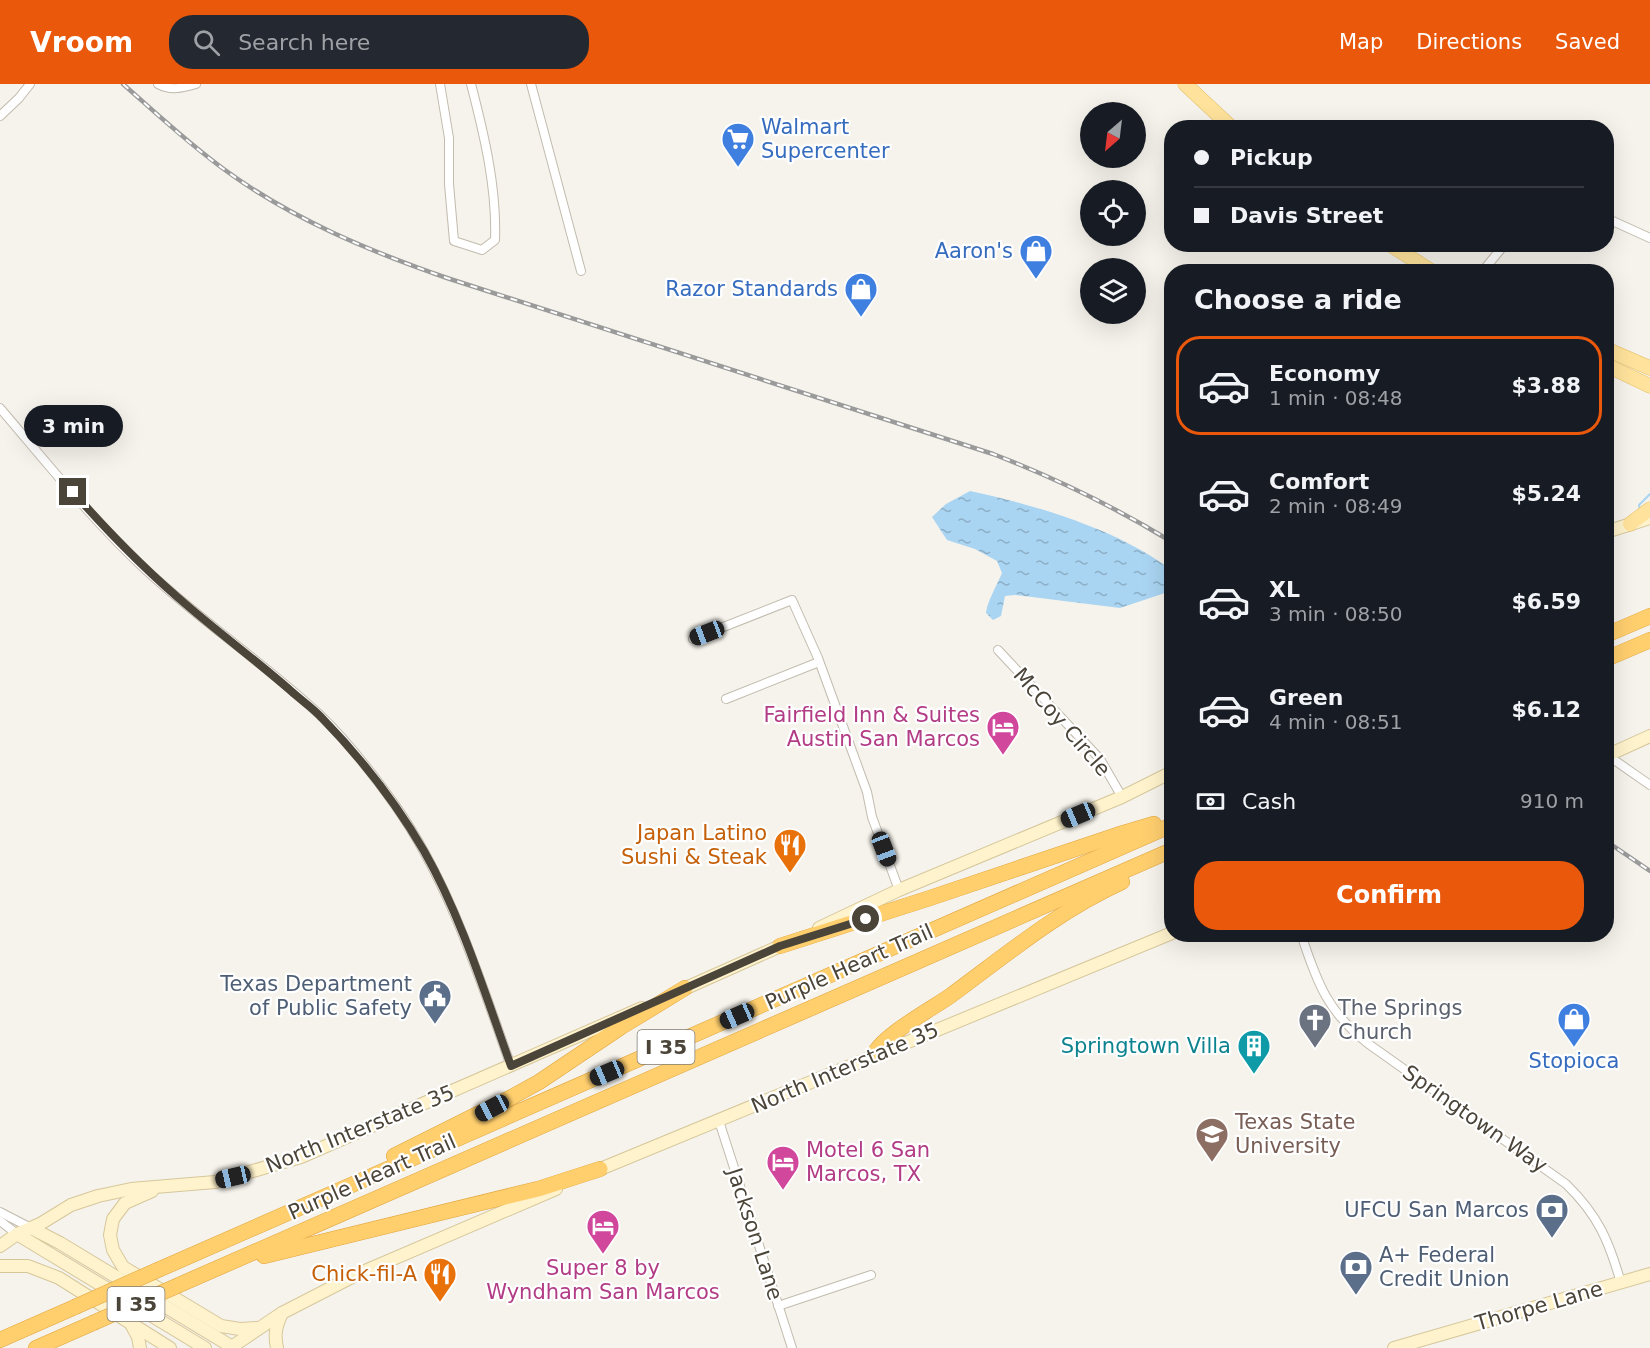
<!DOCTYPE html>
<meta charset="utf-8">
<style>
:root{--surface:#171b24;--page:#242831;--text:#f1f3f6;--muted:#9ea1a6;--line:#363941;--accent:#ea580c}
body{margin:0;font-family:"DejaVu Sans",sans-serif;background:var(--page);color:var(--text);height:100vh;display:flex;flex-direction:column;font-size:22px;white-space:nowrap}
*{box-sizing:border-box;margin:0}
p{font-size:20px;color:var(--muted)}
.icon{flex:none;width:33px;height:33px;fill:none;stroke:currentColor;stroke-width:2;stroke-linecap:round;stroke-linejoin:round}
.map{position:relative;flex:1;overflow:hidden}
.drawer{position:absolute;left:1164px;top:180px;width:450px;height:678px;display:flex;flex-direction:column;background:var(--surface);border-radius:24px;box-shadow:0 6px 24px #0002}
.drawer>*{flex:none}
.top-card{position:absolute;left:1164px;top:36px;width:450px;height:132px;border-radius:24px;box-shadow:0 6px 24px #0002;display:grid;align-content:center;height:132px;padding:0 30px;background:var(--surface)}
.needle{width:39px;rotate:208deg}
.fabs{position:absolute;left:1080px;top:18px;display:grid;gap:12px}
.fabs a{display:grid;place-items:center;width:66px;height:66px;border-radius:50%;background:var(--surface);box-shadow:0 6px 24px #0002;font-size:30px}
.end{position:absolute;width:27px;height:27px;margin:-14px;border:8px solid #4b4439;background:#fff;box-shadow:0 0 0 3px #fff}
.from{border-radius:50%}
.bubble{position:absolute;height:42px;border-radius:21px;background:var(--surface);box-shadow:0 6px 24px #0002;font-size:20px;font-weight:600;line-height:42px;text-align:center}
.car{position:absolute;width:18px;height:36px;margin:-18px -9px;border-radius:8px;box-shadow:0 0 4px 2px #0007;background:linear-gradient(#222 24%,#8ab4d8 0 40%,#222 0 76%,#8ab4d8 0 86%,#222 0)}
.top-card b{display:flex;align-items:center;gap:21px;height:57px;font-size:22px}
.top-card b+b{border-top:2px solid var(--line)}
.top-card i{width:15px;height:15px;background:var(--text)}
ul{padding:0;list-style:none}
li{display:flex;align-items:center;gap:18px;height:99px;margin:0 12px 9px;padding:0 18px;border:3px solid transparent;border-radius:24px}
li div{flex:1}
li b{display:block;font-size:22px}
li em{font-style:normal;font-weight:600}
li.current{border-color:var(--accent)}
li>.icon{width:54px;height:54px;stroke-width:1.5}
h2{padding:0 30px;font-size:27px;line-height:72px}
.pay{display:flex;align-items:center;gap:15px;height:66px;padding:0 30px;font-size:22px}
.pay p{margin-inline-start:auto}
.primary-button{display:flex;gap:12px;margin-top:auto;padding:12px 30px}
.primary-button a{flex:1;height:69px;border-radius:24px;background:var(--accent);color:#fff;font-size:24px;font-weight:600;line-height:69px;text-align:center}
header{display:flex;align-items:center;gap:36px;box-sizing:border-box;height:84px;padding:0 30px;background:var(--accent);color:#fff}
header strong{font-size:28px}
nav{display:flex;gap:33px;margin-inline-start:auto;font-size:21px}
.search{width:420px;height:54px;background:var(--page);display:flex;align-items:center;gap:15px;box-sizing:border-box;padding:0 21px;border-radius:24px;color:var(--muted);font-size:22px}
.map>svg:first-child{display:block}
.water{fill:url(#water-ripples)}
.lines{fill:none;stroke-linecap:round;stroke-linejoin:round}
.stream{stroke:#a9d4f2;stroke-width:2}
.street-casing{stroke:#c2bbae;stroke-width:10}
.secondary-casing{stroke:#d6c79b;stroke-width:14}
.primary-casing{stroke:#e6c16a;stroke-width:15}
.highway-casing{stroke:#e0a43c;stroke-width:16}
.street{stroke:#fff;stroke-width:8}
.secondary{stroke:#fff3cd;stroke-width:12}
.primary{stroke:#ffe39c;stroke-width:14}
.highway{stroke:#ffcf6e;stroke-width:15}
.rail-casing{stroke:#9a9a9a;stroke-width:4.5}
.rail{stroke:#fff;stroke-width:2;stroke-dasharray:7;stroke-linecap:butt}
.highway-bridge-casing{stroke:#e0a43c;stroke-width:16;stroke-linecap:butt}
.highway-bridge{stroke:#ffcf6e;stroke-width:15}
.route{stroke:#4b4439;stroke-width:8}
.labels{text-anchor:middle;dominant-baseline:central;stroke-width:4.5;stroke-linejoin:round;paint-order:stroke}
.shield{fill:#fff;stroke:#817c74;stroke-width:1.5}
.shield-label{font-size:20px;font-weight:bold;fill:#4b4439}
.shop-label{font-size:21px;fill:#366cbe;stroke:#fff;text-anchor:end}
.hotel-label{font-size:21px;fill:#b23c85;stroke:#fff;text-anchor:end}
.street-label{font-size:21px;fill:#4b4439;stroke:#fff}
.food-label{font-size:21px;fill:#c56008;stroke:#fff;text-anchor:end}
.service-label{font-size:21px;fill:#4e5e75;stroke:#fff;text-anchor:end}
.worship-label{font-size:21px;fill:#5b616d;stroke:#fff;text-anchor:start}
.culture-label{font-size:21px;fill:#0d838f;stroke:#fff;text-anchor:end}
.education-label{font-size:21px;fill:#785e54;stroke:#fff;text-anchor:start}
</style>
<header>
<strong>Vroom</strong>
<div class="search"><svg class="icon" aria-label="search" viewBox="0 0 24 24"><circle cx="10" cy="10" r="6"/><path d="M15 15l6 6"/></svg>Search here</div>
<nav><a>Map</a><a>Directions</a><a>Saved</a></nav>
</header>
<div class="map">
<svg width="1650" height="1264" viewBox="0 0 1650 1264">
<defs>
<pattern id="water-ripples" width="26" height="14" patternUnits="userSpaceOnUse" patternTransform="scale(1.5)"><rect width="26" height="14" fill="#a9d4f2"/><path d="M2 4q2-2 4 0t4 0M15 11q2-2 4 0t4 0" fill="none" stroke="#8caec5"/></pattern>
</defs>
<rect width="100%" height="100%" fill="#f6f3ec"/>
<path class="water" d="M970 407C1033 420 1120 446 1171 486V507L1120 524 1015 511 1005 512 1001 532 993 536 986 529C987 518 997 501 1002 489L997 477 975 465 947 456 932 433 946 420Z"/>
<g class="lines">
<path class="stream" d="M1640 426 1639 421 1650 410"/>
<g class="street-casing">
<g id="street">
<path d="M158 0C171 7 182 4 196 0"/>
<path d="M440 0 449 54V100L454 157 482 166 495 156C497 104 484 50 471 0"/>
<path d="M531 0 581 187"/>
<path d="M0 32 19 14 30 0"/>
<path d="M1606 134 1650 154"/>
<path d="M1482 188 1505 160"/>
<path d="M0 324C47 379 93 437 146 486 201 537 264 579 320 631 345 655 375 693 395 721 450 799 479 893 511 982"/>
<path d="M693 555 792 516 818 574 867 708 872 733 899 806"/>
<path d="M998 566 1100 675 1122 713"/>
<path d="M726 615 819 578"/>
<path d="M1607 671 1650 701"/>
<path d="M1301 850C1317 899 1328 929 1370 961L1566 1100C1598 1131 1609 1157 1621 1199"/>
<path d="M719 1037 792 1264"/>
<path d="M0 1128 31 1144"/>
<path d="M0 1137 17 1150"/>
<path d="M778 1222 871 1191"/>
</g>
</g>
<g class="secondary-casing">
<g id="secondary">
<path d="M1606 448 1650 434"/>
<path d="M1606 672 1650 652"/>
<path d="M819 844 899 806 1122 713 1172 688"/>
<path d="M677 908 787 859"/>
<path d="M593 1088 1172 849"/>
<path d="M152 1107 125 1119 113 1135 110 1151 113 1166 123 1183 221 1242 240 1245 258 1244"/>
<path d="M31 1144 60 1159 234 1264"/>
<path d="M17 1150 205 1264"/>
<path d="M0 1162 17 1150 40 1140 71 1121 98 1112 131 1105 215 1098 301 1073 642 924"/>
<path d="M0 1182H28L59 1194 170 1264"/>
<path d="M132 1242 138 1253 140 1264"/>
<path d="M230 1264 282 1229 358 1190 556 1105"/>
<path d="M277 1264C274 1250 276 1242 282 1229"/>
<path d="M1394 1264 1650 1190"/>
</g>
</g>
<g class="primary-casing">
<g id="primary">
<path d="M1185 0 1232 44"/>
<path d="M1389 160 1433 188"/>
<path d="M1606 265 1650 284"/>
<path d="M1606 281 1650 302"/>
<path d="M1630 440 1650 425"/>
</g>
</g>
<g class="highway-casing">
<g id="highway">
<path d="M1606 551 1650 532"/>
<path d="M1606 575 1650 556"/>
<path d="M780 862 930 814 1117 751 1154 740"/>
<path d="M874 970C885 950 930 926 950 912 1006 871 1058 827 1122 798"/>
<path d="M394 1072 510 1014 539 998 621 943 685 904"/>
<path d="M264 1172 538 1105 600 1085"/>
<path d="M160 1185 1172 741"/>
<path d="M179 1201 1172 766"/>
<path d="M0 1256 75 1223"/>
<path d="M36 1264 93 1239"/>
</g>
</g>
<use href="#street" class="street"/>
<use href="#secondary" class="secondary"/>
<use href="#primary" class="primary"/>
<use href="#highway" class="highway"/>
<g class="rail-casing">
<g id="rail">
<path d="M123 0C157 30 189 60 225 86 292 135 369 167 447 194L993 370C1055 394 1115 423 1172 458"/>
<path d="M1606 757 1650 787"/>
</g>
</g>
<use href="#rail" class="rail"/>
<g class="highway-bridge-casing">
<g id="highway-bridge">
<path d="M75 1223 160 1185"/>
<path d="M93 1239 179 1201"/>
</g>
</g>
<use href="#highway-bridge" class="highway-bridge"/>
</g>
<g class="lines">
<path class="route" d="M73 408C110 450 146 487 189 523 223 552 258 578 291 607 301 616 313 624 322 634 361 674 396 719 424 767 462 834 485 910 511 982L780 862 866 835"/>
</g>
<defs>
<g id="supermarket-pin" transform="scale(1.725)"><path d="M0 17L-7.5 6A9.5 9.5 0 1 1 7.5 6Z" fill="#3f7fe0" stroke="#fff"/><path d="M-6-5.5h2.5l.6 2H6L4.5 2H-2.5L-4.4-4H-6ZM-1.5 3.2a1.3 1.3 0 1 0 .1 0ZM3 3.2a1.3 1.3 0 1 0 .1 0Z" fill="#fff"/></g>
<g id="shop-pin" transform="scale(1.725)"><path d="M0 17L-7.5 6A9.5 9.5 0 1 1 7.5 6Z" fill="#3f7fe0" stroke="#fff"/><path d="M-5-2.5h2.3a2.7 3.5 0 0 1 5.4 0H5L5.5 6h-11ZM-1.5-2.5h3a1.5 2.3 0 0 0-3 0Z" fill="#fff"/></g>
<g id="hotel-pin" transform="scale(1.725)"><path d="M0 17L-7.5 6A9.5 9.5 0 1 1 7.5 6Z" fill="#d1479c" stroke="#fff"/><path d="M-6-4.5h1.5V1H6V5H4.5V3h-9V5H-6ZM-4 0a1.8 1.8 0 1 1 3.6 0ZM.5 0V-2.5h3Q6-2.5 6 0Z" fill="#fff"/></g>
<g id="restaurant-pin" transform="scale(1.725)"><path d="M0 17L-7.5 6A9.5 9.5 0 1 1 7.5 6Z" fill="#e8710a" stroke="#fff"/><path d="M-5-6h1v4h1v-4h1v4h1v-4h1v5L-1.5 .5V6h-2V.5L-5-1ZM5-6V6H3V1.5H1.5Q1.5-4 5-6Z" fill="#fff"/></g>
<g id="civic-pin" transform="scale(1.725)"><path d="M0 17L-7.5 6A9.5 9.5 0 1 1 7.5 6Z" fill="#5c6f8a" stroke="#fff"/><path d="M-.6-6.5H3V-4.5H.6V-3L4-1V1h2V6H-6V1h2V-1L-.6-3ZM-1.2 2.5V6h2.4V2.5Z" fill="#fff"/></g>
<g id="church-pin" transform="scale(1.725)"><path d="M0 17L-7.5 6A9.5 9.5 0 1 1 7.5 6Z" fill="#6b7280" stroke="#fff"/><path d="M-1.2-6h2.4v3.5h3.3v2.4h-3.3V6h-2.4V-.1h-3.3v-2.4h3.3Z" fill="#fff"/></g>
<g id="building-pin" transform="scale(1.725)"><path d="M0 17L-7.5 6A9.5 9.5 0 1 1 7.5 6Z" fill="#0f9aa8" stroke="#fff"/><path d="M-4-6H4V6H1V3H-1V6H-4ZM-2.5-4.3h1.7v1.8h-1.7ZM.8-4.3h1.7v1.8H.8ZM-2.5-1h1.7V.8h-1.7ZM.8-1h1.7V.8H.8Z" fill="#fff"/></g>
<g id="university-pin" transform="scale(1.725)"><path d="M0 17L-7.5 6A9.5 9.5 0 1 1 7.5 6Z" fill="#8d6e63" stroke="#fff"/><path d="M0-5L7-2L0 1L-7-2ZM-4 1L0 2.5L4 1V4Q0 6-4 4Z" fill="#fff"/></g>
<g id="bank-pin" transform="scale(1.725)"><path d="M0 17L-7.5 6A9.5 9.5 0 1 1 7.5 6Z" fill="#5c6f8a" stroke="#fff"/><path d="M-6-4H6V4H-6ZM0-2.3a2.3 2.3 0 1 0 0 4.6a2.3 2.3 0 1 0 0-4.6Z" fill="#fff"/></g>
</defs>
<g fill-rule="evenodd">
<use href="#supermarket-pin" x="738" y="55"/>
<use href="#shop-pin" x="1036" y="167"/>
<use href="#shop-pin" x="861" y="205"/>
<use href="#hotel-pin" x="1003" y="643"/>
<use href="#restaurant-pin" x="790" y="761"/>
<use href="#civic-pin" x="435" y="912"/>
<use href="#shop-pin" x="1574" y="935"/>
<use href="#church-pin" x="1315" y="936"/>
<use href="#building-pin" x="1254" y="962"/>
<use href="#university-pin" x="1212" y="1050"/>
<use href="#hotel-pin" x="783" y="1078"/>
<use href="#bank-pin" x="1552" y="1126"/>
<use href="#hotel-pin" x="603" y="1142"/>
<use href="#bank-pin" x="1356" y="1183"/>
<use href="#restaurant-pin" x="440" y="1190"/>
</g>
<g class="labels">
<g class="shield">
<rect x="637.5" y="946" width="57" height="34" rx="4.5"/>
<rect x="107.5" y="1203" width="57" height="34" rx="4.5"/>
</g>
<g class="shield-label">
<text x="666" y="963">I 35</text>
<text x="136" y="1220">I 35</text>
</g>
<g class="shop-label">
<text x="761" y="43" text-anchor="start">Walmart<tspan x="761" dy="24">Supercenter</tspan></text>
<text x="1013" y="167">Aaron's</text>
<text x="838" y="205">Razor Standards</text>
<text x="1574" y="977" text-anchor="middle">Stopioca</text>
</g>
<g class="hotel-label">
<text x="980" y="631">Fairfield Inn &amp; Suites<tspan x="980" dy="24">Austin San Marcos</tspan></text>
<text x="806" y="1066" text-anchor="start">Motel 6 San<tspan x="806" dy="24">Marcos, TX</tspan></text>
<text x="603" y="1184" text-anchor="middle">Super 8 by<tspan x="603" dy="24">Wyndham San Marcos</tspan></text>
</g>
<g class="street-label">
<text transform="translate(1062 638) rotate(49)">McCoy Circle</text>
<text transform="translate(849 883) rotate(-24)">Purple Heart Trail</text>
<text transform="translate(845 984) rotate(-23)">North Interstate 35</text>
<text transform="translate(1475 1035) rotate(35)">Springtown Way</text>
<text transform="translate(360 1045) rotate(-22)">North Interstate 35</text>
<text transform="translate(372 1093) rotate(-24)">Purple Heart Trail</text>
<text transform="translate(755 1150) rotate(72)">Jackson Lane</text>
<text transform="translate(1539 1222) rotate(-16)">Thorpe Lane</text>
</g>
<g class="food-label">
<text x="767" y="749">Japan Latino<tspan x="767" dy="24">Sushi &amp; Steak</tspan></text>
<text x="417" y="1190">Chick-fil-A</text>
</g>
<g class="service-label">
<text x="412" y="900">Texas Department<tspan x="412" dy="24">of Public Safety</tspan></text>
<text x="1529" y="1126">UFCU San Marcos</text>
<text x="1379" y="1171" text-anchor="start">A+ Federal<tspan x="1379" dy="24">Credit Union</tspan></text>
</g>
<g class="worship-label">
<text x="1338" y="924">The Springs<tspan x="1338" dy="24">Church</tspan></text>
</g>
<g class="culture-label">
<text x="1231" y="962">Springtown Villa</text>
</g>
<g class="education-label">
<text x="1235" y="1038">Texas State<tspan x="1235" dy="24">University</tspan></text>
</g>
</g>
</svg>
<div class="fabs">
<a><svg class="needle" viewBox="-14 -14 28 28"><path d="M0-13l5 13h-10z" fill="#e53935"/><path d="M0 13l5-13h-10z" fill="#9ea1a6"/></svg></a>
<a><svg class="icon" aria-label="locate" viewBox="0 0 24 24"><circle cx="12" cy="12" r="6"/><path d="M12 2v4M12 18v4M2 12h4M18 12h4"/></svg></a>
<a><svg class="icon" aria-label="layers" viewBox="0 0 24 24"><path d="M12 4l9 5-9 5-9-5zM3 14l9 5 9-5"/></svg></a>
</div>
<i class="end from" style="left:866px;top:835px"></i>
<i class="end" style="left:73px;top:408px"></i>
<div class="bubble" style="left:24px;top:321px;width:99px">3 min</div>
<i class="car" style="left:707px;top:549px;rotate:249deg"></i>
<i class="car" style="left:1078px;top:731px;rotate:247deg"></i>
<i class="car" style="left:884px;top:765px;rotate:159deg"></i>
<i class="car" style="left:737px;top:932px;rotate:246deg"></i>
<i class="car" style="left:607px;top:989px;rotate:247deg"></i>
<i class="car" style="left:492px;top:1024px;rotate:242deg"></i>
<i class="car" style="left:233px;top:1093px;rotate:257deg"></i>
<div class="top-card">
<b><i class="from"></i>Pickup</b>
<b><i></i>Davis Street</b>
</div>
<section class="drawer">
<h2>Choose a ride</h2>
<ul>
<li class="current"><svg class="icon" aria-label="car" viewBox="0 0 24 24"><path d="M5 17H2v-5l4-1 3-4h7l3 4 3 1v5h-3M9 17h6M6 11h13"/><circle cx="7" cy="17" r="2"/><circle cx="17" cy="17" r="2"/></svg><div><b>Economy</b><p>1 min · 08:48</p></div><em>$3.88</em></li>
<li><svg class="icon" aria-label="car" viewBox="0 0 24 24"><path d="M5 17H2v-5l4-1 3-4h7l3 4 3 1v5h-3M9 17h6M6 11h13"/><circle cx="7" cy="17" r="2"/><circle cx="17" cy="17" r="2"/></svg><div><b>Comfort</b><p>2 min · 08:49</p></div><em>$5.24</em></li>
<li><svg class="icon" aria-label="car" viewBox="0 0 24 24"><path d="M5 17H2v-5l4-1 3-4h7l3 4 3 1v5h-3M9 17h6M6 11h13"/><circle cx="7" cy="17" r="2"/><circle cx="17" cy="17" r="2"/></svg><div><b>XL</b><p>3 min · 08:50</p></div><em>$6.59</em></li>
<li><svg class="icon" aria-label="car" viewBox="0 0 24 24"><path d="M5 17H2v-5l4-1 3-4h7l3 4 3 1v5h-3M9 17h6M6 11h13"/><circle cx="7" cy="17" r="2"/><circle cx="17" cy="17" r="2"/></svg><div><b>Green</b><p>4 min · 08:51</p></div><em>$6.12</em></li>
</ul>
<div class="pay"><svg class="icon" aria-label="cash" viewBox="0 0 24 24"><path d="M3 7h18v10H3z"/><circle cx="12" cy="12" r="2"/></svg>Cash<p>910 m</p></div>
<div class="primary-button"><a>Confirm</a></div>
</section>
</div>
